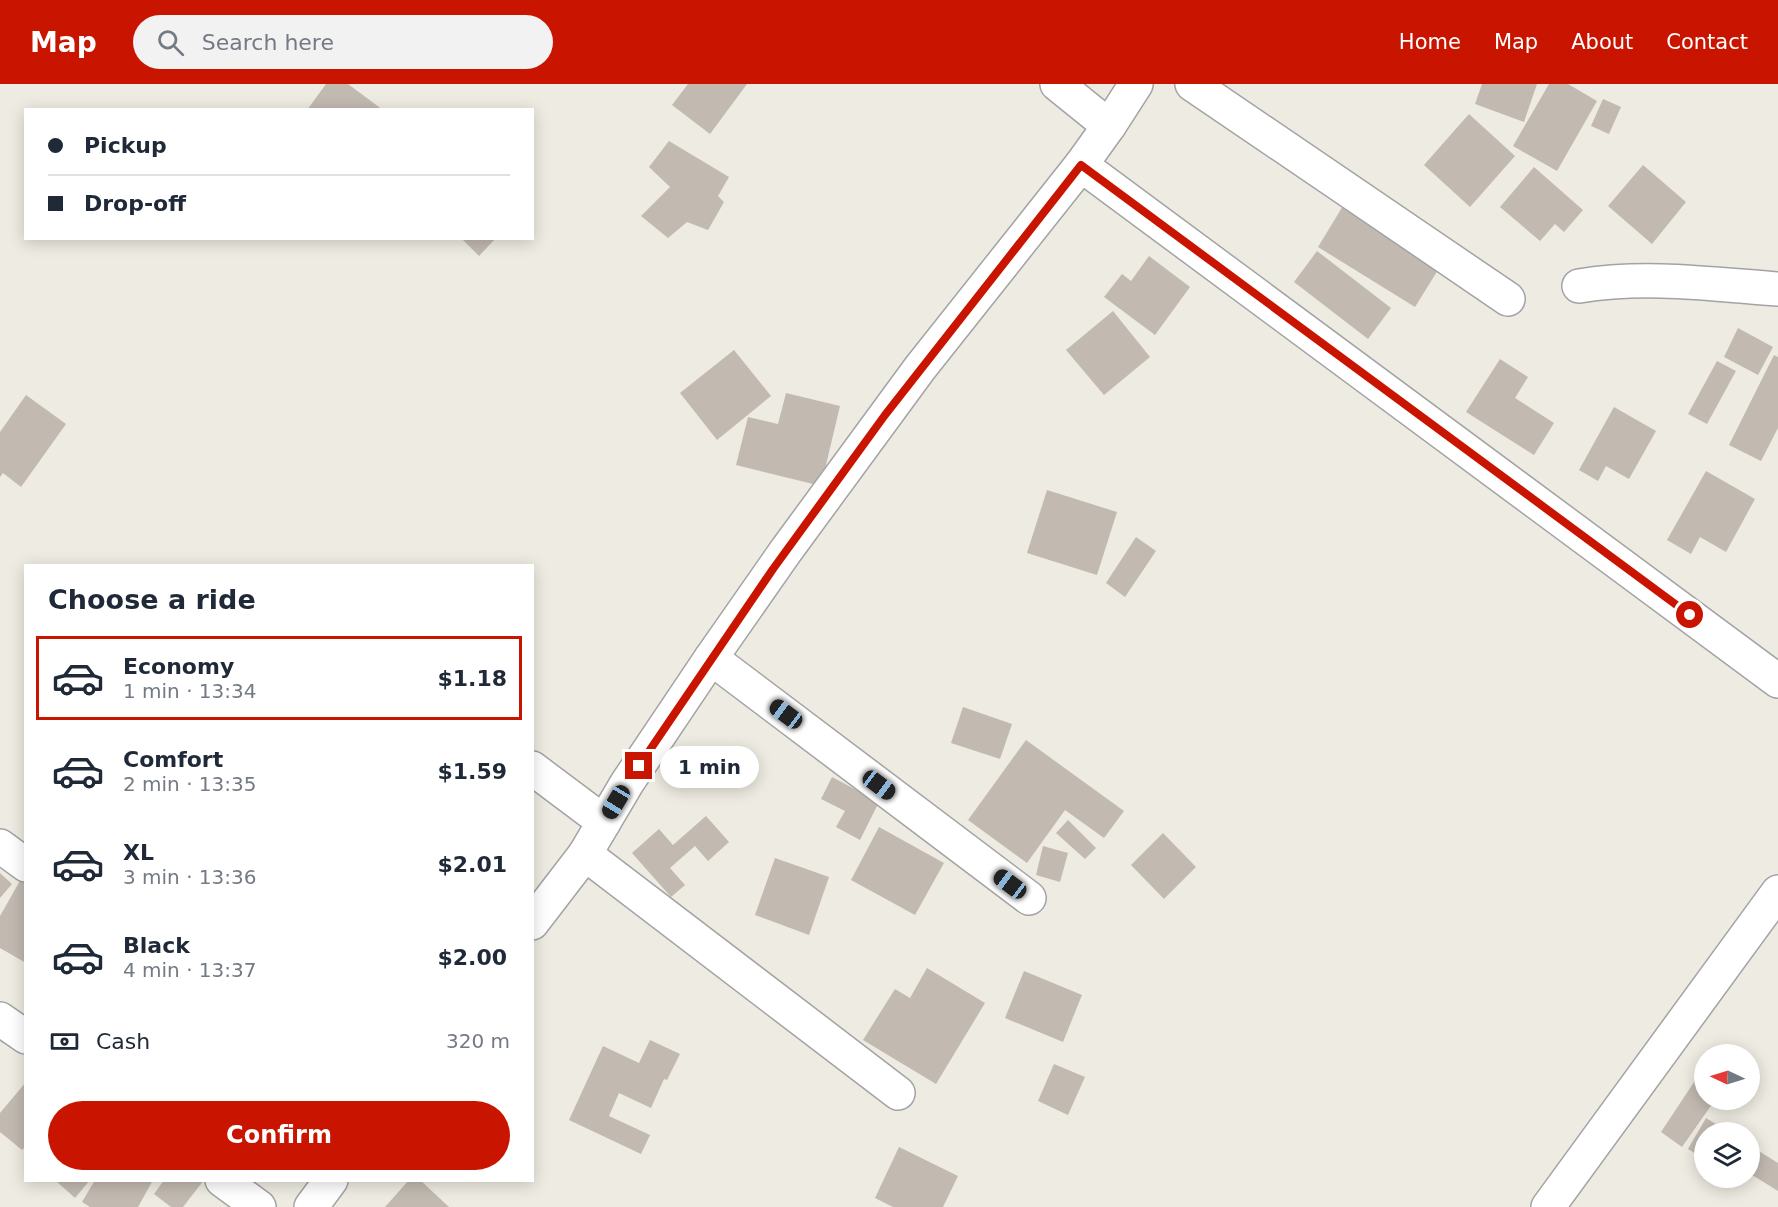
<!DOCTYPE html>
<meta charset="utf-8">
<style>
:root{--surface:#fff;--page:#f2f2f3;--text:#1f2937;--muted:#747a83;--line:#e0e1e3;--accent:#c91500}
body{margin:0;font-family:"DejaVu Sans",sans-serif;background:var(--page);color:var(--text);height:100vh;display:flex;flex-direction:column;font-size:22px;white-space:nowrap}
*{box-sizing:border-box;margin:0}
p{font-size:20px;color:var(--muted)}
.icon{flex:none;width:33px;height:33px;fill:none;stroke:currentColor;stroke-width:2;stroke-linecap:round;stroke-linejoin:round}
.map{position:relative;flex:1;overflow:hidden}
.panel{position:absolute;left:24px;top:480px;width:510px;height:618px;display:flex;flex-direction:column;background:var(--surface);border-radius:0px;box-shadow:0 3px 15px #0003}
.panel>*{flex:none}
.banner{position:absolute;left:24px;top:24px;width:510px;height:132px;border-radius:0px;box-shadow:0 3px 15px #0003;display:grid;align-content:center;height:132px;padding:0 24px;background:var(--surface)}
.needle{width:39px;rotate:274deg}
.buttons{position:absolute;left:1694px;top:960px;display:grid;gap:12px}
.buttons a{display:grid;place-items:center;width:66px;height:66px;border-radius:50%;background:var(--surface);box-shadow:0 3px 15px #0003;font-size:30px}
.end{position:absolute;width:27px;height:27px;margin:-14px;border:8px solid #c91500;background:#fff;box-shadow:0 0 0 3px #fff}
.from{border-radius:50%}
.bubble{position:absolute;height:42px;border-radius:21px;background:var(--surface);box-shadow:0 3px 15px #0003;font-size:20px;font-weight:800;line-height:42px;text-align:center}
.car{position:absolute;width:18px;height:36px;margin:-18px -9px;border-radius:8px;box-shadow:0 0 4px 2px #0007;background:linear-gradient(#222 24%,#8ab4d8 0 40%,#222 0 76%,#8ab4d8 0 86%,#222 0)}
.banner b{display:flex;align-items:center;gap:21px;height:57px;font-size:22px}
.banner b+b{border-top:2px solid var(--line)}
.banner i{width:15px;height:15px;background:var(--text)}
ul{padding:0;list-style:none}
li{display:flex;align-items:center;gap:18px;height:84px;margin:0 12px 9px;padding:0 12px;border:3px solid transparent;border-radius:0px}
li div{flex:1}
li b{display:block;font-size:22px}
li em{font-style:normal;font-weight:800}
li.selected{border-color:var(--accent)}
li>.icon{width:54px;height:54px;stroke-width:1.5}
h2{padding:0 24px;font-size:27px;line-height:72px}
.pay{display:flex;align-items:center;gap:15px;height:66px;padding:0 24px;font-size:22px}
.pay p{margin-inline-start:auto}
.button{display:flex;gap:12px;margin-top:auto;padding:12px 24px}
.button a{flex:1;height:69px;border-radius:36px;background:var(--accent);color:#fff;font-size:24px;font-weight:800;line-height:69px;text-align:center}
header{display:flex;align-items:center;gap:36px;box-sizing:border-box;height:84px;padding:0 30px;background:var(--accent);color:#fff}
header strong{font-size:28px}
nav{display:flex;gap:33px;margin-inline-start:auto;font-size:21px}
.search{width:420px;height:54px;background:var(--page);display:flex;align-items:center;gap:15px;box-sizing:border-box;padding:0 21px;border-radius:33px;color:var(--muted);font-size:22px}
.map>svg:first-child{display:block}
.building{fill:#c2bab1}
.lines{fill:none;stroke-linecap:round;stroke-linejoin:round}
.minor-casing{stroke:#a3a3a3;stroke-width:36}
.minor{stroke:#fff;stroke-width:33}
.route{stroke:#c91500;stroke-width:8}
</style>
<header>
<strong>Map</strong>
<div class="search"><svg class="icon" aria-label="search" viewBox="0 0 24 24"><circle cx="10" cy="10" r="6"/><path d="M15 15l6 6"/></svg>Search here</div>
<nav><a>Home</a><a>Map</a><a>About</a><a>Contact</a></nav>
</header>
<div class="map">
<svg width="1778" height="1123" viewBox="0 0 1778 1123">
<rect width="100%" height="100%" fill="#eeebe2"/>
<g class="building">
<path d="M326 0H348L383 26H307Z"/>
<path d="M688 0H747L710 50 672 21Z"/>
<path d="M1482 0H1537L1524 38 1475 20Z"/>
<path d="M1549 0H1568L1597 17 1557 87 1513 62Z"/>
<path d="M1603 15 1621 23 1609 50 1591 42Z"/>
<path d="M1469 30 1515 72 1470 123 1424 81Z"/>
<path d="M669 57 729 93 718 112 724 118 708 146 687 138 668 154 641 132 670 103 649 83Z"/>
<path d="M1643 81 1686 118 1652 160 1608 122Z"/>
<path d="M1534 83 1583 126 1564 148 1555 140 1540 157 1500 123Z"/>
<path d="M1346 117 1443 178 1415 223 1318 163Z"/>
<path d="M461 154H496L479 172Z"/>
<path d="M1317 167 1391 224 1368 255 1294 198Z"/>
<path d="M1149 172 1190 203 1155 251 1104 213 1122 190 1131 197Z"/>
<path d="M1113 227 1150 273 1104 311 1066 266Z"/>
<path d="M1738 244 1773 263 1758 291 1724 273Z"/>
<path d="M734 266 771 312 717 356 680 309Z"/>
<path d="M1774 271 1778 273V344L1761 377 1729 361Z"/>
<path d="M1500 275 1528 293 1515 314 1554 339 1534 371 1466 328Z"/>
<path d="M1717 277 1736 287 1707 340 1688 330Z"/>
<path d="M786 309 840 322 821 402 736 381 748 333 778 340Z"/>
<path d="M26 311 66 340 21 403 3 389 0 393V348Z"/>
<path d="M1614 323 1656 347 1629 395 1606 382 1598 397 1579 386Z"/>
<path d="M1706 387 1755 415 1726 468 1700 453 1691 470 1667 456Z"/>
<path d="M1047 406 1117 428 1097 491 1027 469Z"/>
<path d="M1136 453 1156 467 1125 513 1106 499Z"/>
<path d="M963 623 1012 640 1000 675 951 659Z"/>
<path d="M1026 656 1124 727 1104 754 1065 726 1027 779 968 736Z"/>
<path d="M832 693 879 718 860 756 836 743 845 727 821 715Z"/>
<path d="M706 732 729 758 708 777 695 762 670 784 685 801 671 813 632 769 659 745 673 761Z"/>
<path d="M1068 736 1096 764 1085 775 1056 749Z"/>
<path d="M879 743 944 779 915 831 851 796Z"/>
<path d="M1163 749 1196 783 1164 815 1131 781Z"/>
<path d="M1043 762 1068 769 1060 798 1036 791Z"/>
<path d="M775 774 829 793 809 851 755 831Z"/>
<path d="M0 789 12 800 0 814Z"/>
<path d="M21 795 26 797V879L0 864V832Z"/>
<path d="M927 884 985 919 936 1000 863 956 895 905 910 914Z"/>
<path d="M1024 887 1082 911 1063 958 1005 934Z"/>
<path d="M650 956 680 970 667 996 664 995 651 1024 619 1009 609 1032 650 1051 641 1070 569 1036 603 962 639 979Z"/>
<path d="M1054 980 1085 993 1068 1031 1038 1017Z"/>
<path d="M1702 986 1704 987V1016H1715L1682 1063 1661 1048Z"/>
<path d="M26 998V1062L22 1066 0 1048V1029Z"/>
<path d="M1706 1034 1729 1048H1704V1075L1688 1065Z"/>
<path d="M1749 1061 1778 1079V1107L1749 1089Z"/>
<path d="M899 1063 958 1092 943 1123H893L875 1114Z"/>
<path d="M55 1096H90L75 1114Z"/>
<path d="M95 1096H153L138 1123H90L82 1118Z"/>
<path d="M164 1096H204L183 1123H171L154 1110Z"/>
<path d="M409 1096H420L449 1123H385Z"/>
</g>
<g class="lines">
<g class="minor-casing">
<g id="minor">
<path d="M1057 0 1109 42"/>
<path d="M1192 0 1508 215"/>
<path d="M1081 81 1778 597"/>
<path d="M1579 202C1645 191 1711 200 1778 205"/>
<path d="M711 574 1029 814"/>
<path d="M532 684 604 738"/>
<path d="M0 762 26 781"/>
<path d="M585 770 898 1009"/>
<path d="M532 839 585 770 627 699 711 574 785 468 920 284 1081 81 1109 42 1136 0"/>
<path d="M0 935 26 953"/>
<path d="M222 1096 259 1123"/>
<path d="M311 1123 331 1096"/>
<path d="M1548 1123 1778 808"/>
</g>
</g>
<use href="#minor" class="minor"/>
</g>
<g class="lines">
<path class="route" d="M639 682 773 485 885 331 1081 81 1690 531"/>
</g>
</svg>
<div class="buttons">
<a><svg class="needle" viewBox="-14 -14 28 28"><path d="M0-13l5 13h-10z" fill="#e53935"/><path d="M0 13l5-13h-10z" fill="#747a83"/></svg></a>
<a><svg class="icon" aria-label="layers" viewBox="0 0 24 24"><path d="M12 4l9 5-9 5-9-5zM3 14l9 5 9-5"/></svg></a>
</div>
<i class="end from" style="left:1690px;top:531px"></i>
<i class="end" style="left:639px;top:682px"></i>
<div class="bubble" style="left:660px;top:662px;width:99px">1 min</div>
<i class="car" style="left:786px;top:630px;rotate:307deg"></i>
<i class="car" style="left:879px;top:701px;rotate:127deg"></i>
<i class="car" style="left:616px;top:718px;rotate:211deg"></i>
<i class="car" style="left:1010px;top:800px;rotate:307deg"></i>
<div class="banner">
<b><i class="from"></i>Pickup</b>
<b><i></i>Drop-off</b>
</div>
<section class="panel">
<h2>Choose a ride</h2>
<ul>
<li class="selected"><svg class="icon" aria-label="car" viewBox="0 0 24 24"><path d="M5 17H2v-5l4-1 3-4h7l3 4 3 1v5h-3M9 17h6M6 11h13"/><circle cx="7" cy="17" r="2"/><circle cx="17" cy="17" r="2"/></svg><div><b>Economy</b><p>1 min · 13:34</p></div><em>$1.18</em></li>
<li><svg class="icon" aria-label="car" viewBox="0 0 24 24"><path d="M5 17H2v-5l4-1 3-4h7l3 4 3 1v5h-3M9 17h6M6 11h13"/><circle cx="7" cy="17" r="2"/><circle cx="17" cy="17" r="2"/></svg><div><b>Comfort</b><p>2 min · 13:35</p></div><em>$1.59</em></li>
<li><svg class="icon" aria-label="car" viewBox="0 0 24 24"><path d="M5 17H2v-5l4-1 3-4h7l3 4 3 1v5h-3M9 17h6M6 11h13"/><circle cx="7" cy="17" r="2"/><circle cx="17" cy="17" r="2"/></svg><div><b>XL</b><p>3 min · 13:36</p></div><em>$2.01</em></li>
<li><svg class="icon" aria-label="car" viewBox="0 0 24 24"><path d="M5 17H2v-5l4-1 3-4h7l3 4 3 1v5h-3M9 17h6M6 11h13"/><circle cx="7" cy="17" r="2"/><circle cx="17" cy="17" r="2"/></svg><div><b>Black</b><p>4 min · 13:37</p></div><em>$2.00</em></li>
</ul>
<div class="pay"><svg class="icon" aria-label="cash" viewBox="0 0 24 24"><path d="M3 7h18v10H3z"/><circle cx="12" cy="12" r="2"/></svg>Cash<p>320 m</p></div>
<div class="button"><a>Confirm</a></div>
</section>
</div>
